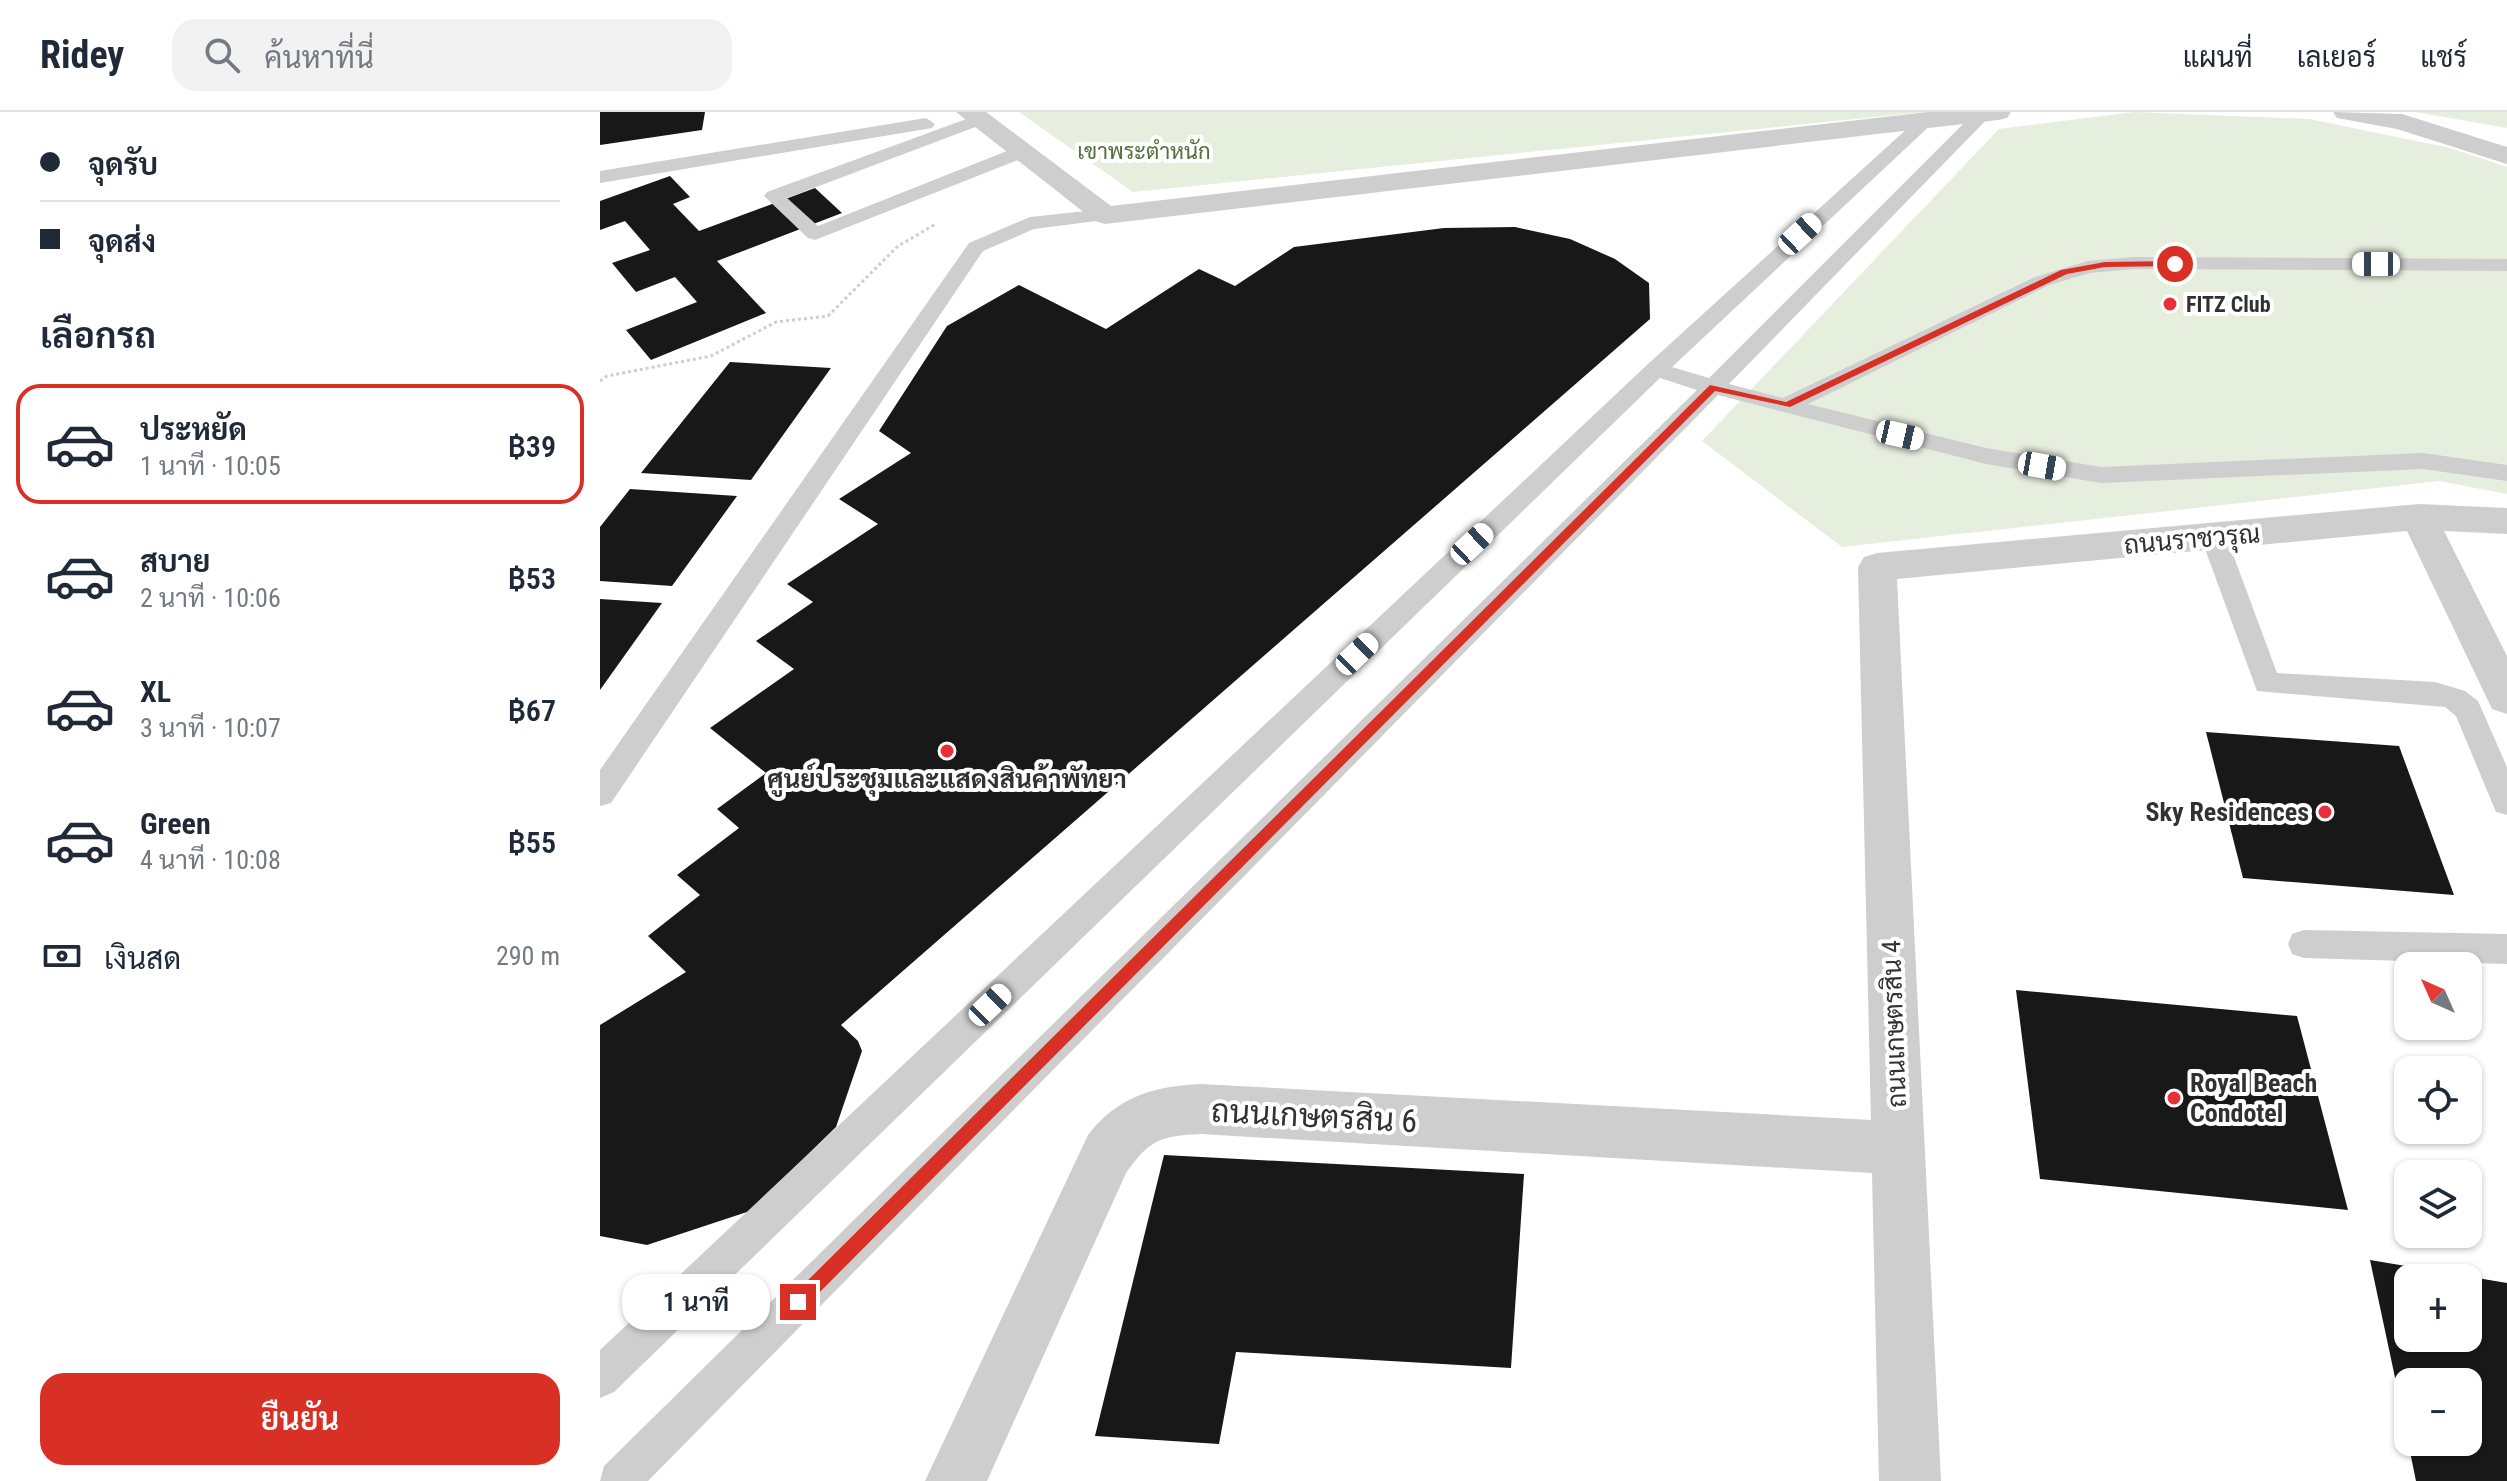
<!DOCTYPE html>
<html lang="th">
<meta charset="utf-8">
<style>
:root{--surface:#fff;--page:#f2f2f3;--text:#1f2937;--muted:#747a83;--line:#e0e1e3;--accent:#d93025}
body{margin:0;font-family:"Roboto Condensed",Sarabun,sans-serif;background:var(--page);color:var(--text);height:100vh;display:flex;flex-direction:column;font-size:30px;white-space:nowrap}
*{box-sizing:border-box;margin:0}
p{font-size:26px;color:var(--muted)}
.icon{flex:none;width:44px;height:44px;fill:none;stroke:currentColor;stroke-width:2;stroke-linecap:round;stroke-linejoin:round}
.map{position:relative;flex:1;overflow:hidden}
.panel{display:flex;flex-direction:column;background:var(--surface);width:600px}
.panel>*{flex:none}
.hud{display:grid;align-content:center;height:176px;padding:0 40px;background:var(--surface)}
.needle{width:52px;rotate:315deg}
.tools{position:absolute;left:1794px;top:840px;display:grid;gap:16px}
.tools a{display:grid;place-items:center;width:88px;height:88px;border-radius:16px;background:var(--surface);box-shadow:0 2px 6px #0004;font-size:40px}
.end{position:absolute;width:36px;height:36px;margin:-18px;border:10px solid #d93025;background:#fff;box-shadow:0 0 0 4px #fff}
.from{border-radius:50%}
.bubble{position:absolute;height:56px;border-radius:24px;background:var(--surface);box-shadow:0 2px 6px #0004;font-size:26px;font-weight:600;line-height:56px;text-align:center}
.car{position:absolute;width:24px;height:48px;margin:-24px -12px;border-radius:10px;box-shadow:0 0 6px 2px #0007;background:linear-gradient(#fff 24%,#345 0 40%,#fff 0 76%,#345 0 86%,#fff 0)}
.hud b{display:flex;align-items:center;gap:28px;height:76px;font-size:30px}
.hud b+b{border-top:2px solid var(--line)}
.hud i{width:20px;height:20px;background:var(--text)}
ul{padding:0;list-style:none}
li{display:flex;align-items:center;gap:24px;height:120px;margin:0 16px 12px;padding:0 24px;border:4px solid transparent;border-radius:24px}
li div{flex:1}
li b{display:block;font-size:30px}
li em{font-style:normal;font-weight:600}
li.current{border-color:var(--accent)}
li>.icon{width:72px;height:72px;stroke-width:1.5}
h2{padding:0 40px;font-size:36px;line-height:96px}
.pay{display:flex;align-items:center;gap:20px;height:88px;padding:0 40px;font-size:30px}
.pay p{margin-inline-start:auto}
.button{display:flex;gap:16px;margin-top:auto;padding:16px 40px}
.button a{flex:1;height:92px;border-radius:24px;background:var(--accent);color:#fff;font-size:32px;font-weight:600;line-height:92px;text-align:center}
header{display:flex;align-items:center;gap:48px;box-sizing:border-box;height:112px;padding:0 40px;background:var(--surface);border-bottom:2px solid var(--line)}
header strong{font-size:38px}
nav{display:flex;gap:44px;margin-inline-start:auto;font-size:28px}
.search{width:560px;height:72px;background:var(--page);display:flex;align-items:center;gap:20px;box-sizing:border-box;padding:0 28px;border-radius:24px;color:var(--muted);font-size:30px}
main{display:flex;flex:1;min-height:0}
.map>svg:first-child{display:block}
.green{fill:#e6eede}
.building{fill:#181818;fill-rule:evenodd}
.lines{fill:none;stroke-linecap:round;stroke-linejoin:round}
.path{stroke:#cecece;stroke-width:3;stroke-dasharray:3 3;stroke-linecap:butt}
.lane{fill:#cecece;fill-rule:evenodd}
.street{fill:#cecece;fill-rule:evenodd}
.route{fill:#d93025}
.poi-dot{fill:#eb2f38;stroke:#fff;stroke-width:3}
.labels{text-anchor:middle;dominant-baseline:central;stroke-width:8;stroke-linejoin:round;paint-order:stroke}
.far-park-label{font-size:22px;fill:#526f3c;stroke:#fff}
.far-poi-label{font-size:22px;font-weight:bold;fill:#313131;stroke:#fff;text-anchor:start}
.street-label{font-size:26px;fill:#313131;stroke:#fff}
.poi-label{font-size:26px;font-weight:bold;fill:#313131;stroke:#fff}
.near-street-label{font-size:32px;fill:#313131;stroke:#fff}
</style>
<header>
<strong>Ridey</strong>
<div class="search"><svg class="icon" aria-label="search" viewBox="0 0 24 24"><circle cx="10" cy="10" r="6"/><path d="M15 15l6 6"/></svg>ค้นหาที่นี่</div>
<nav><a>แผนที่</a><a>เลเยอร์</a><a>แชร์</a></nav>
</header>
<main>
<section class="panel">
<div class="hud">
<b><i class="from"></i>จุดรับ</b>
<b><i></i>จุดส่ง</b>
</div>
<h2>เลือกรถ</h2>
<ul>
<li class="current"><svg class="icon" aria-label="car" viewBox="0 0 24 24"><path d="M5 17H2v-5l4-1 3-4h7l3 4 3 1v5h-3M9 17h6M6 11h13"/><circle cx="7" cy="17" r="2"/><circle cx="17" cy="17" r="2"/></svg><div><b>ประหยัด</b><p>1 นาที · 10:05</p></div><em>฿39</em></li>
<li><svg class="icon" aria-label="car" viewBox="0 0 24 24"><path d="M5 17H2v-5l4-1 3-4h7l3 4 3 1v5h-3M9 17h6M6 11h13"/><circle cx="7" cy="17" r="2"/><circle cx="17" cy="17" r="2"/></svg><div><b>สบาย</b><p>2 นาที · 10:06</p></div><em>฿53</em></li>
<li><svg class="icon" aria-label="car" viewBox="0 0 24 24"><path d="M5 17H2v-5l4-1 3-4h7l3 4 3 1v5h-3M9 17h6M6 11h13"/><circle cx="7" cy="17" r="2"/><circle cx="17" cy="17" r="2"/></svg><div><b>XL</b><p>3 นาที · 10:07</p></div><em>฿67</em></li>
<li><svg class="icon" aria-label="car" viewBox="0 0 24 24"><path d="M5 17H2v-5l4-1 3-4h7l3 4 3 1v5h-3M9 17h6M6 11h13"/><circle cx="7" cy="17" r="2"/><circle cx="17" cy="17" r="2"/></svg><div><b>Green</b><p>4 นาที · 10:08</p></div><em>฿55</em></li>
</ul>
<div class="pay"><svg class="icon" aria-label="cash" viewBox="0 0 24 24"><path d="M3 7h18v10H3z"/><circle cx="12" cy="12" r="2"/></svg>เงินสด<p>290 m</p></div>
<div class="button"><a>ยืนยัน</a></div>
</section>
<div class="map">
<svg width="1907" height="1369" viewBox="0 0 1907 1369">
<rect width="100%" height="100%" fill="#fff"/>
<g class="green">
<path d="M419 0H1325L533 80Z"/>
<path d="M1534 0 1709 7 1850 36 1907 55V382L1839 369 1242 435 1102 329 1399 17Z"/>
<path d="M1815 0H1907V16Z"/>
</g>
<g class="building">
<path d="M0 0H105L102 18 0 33Z"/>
<path d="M70 64 90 85 73 92 99 119 215 76 242 101 117 149 166 201 51 248 26 218 97 190 75 165 36 180 12 151 50 138 25 109 0 118V89Z"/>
<path d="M915 115 970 127 1015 147 1049 171 1050 207 241 913 258 929 262 939 236 1015 150 1099 47 1133 0 1124V913L86 860 48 824 100 783 77 763 139 716 117 697 166 661 110 616 194 557 156 529 213 490 187 472 278 412 239 387 311 341 279 319 347 214 419 173 506 217 599 157 635 174 694 135 844 116Z"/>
<path d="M130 250 231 256 151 368 41 361Z"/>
<path d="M30 377 137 384 72 474 0 469V415Z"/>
<path d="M0 487 62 491 0 578Z"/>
<path d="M1606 620 1799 634 1854 783 1643 766Z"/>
<path d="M1416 878 1697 904 1748 1098 1440 1067Z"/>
<path d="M564 1043 924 1062 911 1256 636 1240 619 1332 495 1324Z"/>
<path d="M1770 1148 1907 1171V1369H1816L1808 1330H1868V1270H1808L1807 1322ZM1808 1166 1868 1165V1226H1808Z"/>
</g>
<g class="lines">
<path class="path" d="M0 269 7 264 111 244 176 210 228 204 298 134 336 112"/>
<g class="lane">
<path d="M1375 0 1392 2 1129 272 1183 286 1435 165 1488 149 1533 145 1907 147V159L1533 157 1490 161 1449 173 1208 292 1386 336 1501 355 1823 341 1907 353V369L1823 357 1501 371 1386 352 1118 283 48 1369H0L4 1354 1097 278 1060 266 14 1280 0 1286V1238L1048 252 1321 4 1327 3 1336 8 1072 255 1109 266Z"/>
<path d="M380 2 389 7 386 11 187 86 218 114 417 35H431L433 39 431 43 215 128 208 126 164 84 167 80Z"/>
<path d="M326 6 335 12 332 16 0 71V59Z"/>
<path d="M505 97 512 99 515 103 512 107 434 117 383 139 11 691 0 694V658L369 131 430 105Z"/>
<path d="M1614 417 1623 420 1627 426 1677 561 1835 570 1865 579 1878 589 1907 655V703L1896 700 1856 604 1845 595 1657 579 1601 426 1605 420Z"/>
<path d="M1704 818 1907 822V852L1704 846 1692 842 1688 832 1692 822Z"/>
</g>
<g class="street">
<path d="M356 0H386L511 94 1328 0H1411L1407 6 1398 8 505 112 495 109Z"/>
<path d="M1733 0 1802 2 1907 35V52L1797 17 1737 6Z"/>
<path d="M1819 392 1907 396V422L1844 419 1907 544V602L1892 597 1807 419 1297 467 1341 1369H1279L1272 1061 601 1022C561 1024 550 1027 526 1061L387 1369H325L488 1023C517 985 554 974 601 972L1271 1008 1258 455 1264 445 1277 441Z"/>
</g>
</g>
<path class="route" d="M1575 149 1579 154 1505 155 1467 162 1190 295 1115 279 204 1196 198 1199 192 1196 189 1190 192 1184 1110 273 1186 290 1461 158 1505 150Z"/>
<g class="poi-dot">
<circle cx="1570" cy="192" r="8"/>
<circle cx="347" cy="639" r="8"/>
<circle cx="1725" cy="700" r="8"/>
<circle cx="1574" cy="986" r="8"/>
</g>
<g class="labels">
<g class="far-park-label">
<text x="544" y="39">เขาพระตำหนัก</text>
</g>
<g class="far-poi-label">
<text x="1586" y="192">FITZ Club</text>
</g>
<g class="street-label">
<text transform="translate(1592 427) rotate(-5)">ถนนราชวรุณ</text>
<text transform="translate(1294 912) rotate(-92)">ถนนเกษตรสิน 4</text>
</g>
<g class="poi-label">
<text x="347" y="667">ศูนย์ประชุมและแสดงสินค้าพัทยา</text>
<text x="1709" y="700" text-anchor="end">Sky Residences</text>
<text x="1590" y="971" text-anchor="start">Royal Beach<tspan x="1590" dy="30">Condotel</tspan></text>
</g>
<g class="near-street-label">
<text transform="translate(714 1004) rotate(3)">ถนนเกษตรสิน 6</text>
</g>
</g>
</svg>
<div class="tools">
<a><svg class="needle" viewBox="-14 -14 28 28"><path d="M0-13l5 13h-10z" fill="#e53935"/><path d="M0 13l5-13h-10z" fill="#747a83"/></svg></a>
<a><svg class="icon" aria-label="locate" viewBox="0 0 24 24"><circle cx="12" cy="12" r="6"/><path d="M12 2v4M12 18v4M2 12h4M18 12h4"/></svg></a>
<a><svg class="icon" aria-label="layers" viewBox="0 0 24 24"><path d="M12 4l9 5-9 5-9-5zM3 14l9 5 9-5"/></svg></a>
<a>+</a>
<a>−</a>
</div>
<i class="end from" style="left:1575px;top:152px"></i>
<i class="end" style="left:198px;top:1190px"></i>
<div class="bubble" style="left:22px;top:1162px;width:148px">1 นาที</div>
<i class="car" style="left:1200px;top:122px;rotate:47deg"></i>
<i class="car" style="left:1776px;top:152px;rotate:270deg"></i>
<i class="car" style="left:1300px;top:323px;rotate:103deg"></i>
<i class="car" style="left:1442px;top:354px;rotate:100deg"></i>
<i class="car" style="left:872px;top:432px;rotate:47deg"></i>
<i class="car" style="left:757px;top:542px;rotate:46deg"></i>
<i class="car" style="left:390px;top:893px;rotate:46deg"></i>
</div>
</main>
